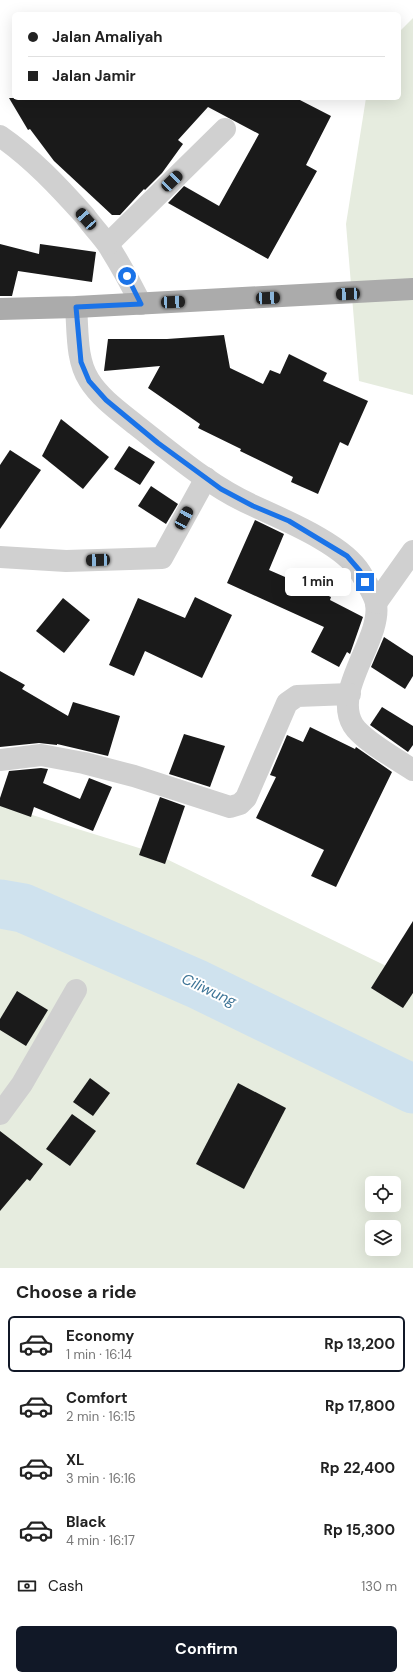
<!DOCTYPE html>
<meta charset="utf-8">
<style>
:root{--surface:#fff;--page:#f2f2f2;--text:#222;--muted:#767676;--line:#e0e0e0;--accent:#111827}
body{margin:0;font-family:"DM Sans",sans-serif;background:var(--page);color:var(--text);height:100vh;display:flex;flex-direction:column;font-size:15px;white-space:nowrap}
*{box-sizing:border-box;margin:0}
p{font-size:13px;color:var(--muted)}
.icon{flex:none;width:22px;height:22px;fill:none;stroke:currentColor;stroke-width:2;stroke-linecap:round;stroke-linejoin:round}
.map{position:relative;height:1268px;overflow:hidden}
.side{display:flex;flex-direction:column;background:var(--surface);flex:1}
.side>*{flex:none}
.banner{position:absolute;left:12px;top:12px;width:389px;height:88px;border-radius:6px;box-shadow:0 4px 16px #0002;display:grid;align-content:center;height:88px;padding:0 16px;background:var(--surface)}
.fabs{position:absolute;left:365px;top:1176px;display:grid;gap:8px}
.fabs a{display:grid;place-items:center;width:36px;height:36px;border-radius:6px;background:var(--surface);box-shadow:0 4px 16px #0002;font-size:20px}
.end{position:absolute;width:18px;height:18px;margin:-9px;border:5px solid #1a73e8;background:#fff;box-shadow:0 0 0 2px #fff}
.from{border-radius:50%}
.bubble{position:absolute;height:28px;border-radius:6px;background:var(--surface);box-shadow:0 4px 16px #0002;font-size:13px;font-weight:700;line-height:28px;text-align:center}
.car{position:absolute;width:12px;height:24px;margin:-12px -6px;border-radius:5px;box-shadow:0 0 3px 1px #0007;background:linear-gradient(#222 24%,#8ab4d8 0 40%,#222 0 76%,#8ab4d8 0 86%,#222 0)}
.banner b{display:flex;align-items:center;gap:14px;height:38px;font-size:15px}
.banner b+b{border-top:1px solid var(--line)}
.banner i{width:10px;height:10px;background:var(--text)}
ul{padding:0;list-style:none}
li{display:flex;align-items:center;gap:12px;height:56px;margin:0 8px 6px;padding:0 8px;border:2px solid transparent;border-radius:6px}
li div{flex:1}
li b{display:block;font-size:15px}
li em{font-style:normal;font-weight:700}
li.current{border-color:var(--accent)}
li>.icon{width:36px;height:36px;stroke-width:1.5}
h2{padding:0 16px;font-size:18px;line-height:48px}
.pay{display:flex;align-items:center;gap:10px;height:44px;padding:0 16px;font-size:15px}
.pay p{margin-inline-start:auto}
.cta{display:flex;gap:8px;margin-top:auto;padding:8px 16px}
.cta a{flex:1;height:46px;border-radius:6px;background:var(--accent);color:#fff;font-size:16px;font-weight:700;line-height:46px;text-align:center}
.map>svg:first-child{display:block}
.green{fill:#e6ecdf;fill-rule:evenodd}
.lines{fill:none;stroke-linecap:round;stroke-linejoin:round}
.river{stroke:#cfe2ee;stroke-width:49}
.building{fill:#1a1a1a}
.street{stroke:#d0d0d0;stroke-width:22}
.primary{stroke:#ababab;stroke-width:22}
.route{stroke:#1a73e8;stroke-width:5}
.labels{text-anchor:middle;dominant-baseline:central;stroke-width:4;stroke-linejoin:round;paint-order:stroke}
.water-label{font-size:15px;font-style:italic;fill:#3f7597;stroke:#fff}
</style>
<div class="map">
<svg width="413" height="1268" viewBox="0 0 413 1268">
<rect width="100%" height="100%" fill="#fff"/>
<g class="green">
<path d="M413 18V395L359 381 346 224 366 98H399V32Z"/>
<path d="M0 805 152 852 413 979V1268H0ZM372 1183H394V1205H372ZM372 1227H394V1249H372Z"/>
</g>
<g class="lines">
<path class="river" d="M0 904 23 908 197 984 413 1089"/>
</g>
<g class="building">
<path d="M9 98H296L331 116 306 165 317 171 268 259 168 203 184 186 219 206 259 134 208 107 178 140 183 144 162 173 145 190 144 189 120 215H112L54 161 30 129 28 130Z"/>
<path d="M0 244 39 254 40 244 96 252 92 282 18 271 12 296H0Z"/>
<path d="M224 335 230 368 263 384 270 370 280 374 289 354 327 373 323 381 368 401 348 446 340 442 318 494 291 482 293 477 240 451 241 449 198 428 200 424 148 388 160 366 104 371 108 339H167Z"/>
<path d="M61 419 109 457 83 489 42 456Z"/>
<path d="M129 446 155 462 140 485 114 469Z"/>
<path d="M10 450 41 470 0 529V465Z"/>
<path d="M151 486 178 504 166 524 138 506Z"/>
<path d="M255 520 284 534 269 570 331 597 330 600 363 617 350 654 347 652 339 667 311 652 324 627 227 583Z"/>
<path d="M195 597 232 615 202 678 145 651 134 676 109 665 138 598 185 618Z"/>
<path d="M63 598 90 620 64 653 36 631Z"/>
<path d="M384 637 413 656V676L405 689 371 667Z"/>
<path d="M0 671 25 685 22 689 68 716 73 702 120 716 108 756 57 744V745L39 743 0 747Z"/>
<path d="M382 707 413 726V745L408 752 370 725Z"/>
<path d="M310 727 355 749 356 747 392 772 336 887 311 876 324 850 256 818 276 777 270 775 287 735 303 742Z"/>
<path d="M184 734 225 746 210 787 169 774Z"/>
<path d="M41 768 48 769 43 783 80 799 89 778 112 787 93 831 34 807 31 817 0 806V798L9 771Z"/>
<path d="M160 797 185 806 165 864 139 855Z"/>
<path d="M413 921V993L403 1008 371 988Z"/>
<path d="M17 991 48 1010 26 1046 0 1030V1019Z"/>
<path d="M90 1078 110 1093 93 1116 73 1102Z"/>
<path d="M238 1083 286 1108 244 1189 196 1164Z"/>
<path d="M72 1114 96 1131 70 1166 46 1149Z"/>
<path d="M0 1131 43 1164 30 1181 27 1179 0 1211Z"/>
</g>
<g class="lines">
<g class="street">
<path d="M0 136C32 158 59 187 85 216 92 226 101 235 108 245 120 264 131 284 141 304"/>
<path d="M108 244 225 129"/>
<path d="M76 307C78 331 76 360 89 380 100 398 120 412 136 425 173 454 211 487 254 506 284 520 343 544 360 572 365 580 375 596 376 604 382 639 332 690 353 725 362 740 398 760 413 770"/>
<path d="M0 557 66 561 162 558 206 478"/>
<path d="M376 603 413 551"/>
<path d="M0 760 41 755 84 763 134 776 230 807 240 804 246 798 287 703 297 696 350 694"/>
<path d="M0 1114 22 1084 76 990"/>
</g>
<path class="primary" d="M0 309 76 307 413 289"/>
</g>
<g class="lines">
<path class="route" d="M127 276 141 304 76 307 81 362 89 381 106 400 158 443 221 489 253 506 289 521 347 556 360 571 365 582"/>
</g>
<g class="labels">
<g class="water-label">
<text transform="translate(209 990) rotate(25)">Ciliwung</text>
</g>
</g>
</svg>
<div class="fabs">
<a><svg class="icon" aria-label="locate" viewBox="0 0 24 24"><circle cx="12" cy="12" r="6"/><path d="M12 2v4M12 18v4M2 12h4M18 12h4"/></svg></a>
<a><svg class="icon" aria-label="layers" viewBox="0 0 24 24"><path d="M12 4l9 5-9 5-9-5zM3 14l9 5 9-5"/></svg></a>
</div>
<i class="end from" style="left:127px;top:276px"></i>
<i class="end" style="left:365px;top:582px"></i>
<div class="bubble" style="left:285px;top:568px;width:66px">1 min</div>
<i class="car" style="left:172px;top:181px;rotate:46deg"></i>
<i class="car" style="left:86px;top:219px;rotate:319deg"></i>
<i class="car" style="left:348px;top:294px;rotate:267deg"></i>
<i class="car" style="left:268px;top:298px;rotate:87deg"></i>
<i class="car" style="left:173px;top:302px;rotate:87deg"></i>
<i class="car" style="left:184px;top:518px;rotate:28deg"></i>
<i class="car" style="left:98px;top:560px;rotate:268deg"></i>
<div class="banner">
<b><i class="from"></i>Jalan Amaliyah</b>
<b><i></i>Jalan Jamir</b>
</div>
</div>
<section class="side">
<h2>Choose a ride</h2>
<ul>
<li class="current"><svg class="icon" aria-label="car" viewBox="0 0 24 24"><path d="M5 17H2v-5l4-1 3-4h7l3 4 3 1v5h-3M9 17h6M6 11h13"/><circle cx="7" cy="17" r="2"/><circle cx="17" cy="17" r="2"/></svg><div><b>Economy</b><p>1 min · 16:14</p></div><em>Rp 13,200</em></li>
<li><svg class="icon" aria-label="car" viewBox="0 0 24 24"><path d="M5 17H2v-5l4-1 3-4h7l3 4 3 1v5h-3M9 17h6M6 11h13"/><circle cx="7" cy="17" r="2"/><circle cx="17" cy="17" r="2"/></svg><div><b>Comfort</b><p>2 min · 16:15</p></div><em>Rp 17,800</em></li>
<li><svg class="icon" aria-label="car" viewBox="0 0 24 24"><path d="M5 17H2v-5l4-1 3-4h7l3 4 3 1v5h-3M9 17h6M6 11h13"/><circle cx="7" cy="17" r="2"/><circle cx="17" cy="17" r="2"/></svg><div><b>XL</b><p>3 min · 16:16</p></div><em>Rp 22,400</em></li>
<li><svg class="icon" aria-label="car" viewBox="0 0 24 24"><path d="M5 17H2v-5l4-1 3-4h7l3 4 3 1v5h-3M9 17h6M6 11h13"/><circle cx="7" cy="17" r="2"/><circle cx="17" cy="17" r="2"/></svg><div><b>Black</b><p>4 min · 16:17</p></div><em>Rp 15,300</em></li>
</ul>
<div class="pay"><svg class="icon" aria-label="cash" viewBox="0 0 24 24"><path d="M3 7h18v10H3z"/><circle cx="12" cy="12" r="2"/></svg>Cash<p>130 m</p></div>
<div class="cta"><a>Confirm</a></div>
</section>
